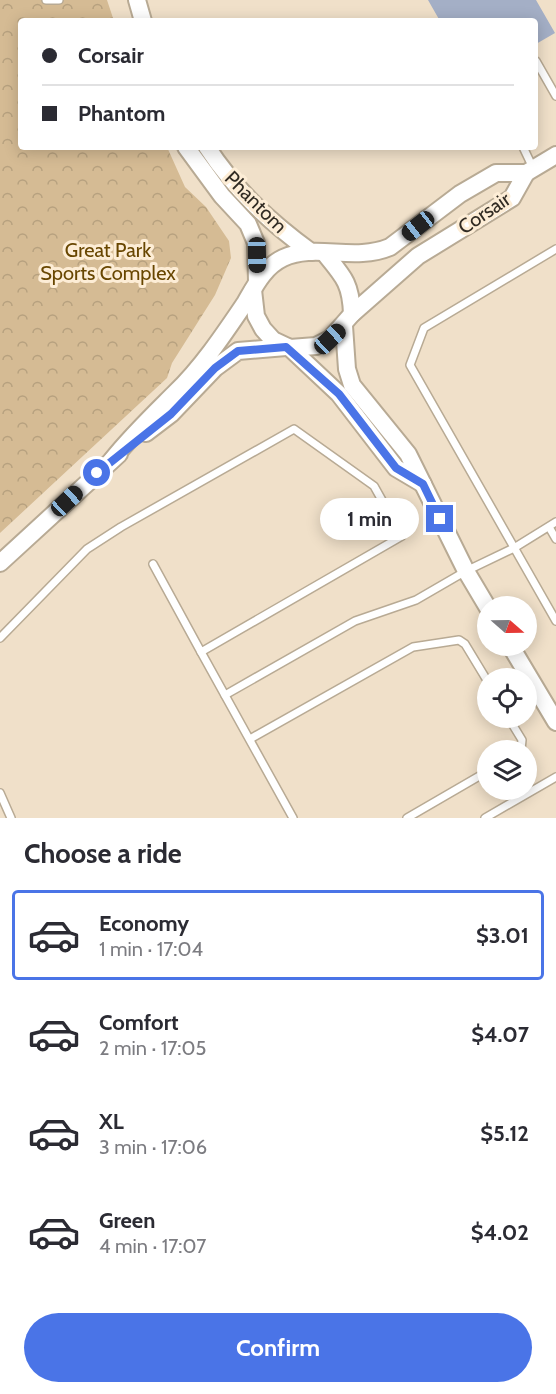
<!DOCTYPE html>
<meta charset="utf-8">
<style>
:root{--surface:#fff;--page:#f7f7f7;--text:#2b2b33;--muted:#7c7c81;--line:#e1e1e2;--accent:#4a74e7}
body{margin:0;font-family:Cabin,sans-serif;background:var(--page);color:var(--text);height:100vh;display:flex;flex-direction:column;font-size:22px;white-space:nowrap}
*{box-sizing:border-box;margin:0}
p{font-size:20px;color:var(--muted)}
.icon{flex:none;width:33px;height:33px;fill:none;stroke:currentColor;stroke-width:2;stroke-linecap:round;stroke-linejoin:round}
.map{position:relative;height:818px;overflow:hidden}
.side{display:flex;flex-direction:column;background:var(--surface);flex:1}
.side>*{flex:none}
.hud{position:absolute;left:18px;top:18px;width:520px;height:132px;border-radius:6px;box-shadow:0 3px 15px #0003;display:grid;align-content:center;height:132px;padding:0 24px;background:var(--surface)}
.needle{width:39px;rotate:110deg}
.buttons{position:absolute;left:477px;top:596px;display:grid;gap:12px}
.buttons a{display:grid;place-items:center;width:60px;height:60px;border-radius:50%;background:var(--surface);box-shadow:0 3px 15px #0003;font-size:30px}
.end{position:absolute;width:27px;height:27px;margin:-14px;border:8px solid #4a74e7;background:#fff;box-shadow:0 0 0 3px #fff}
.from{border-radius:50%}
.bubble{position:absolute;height:42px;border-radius:21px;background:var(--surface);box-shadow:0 3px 15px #0003;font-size:20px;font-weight:700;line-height:42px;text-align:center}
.car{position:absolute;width:18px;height:36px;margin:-18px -9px;border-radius:8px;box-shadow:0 0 4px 2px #0007;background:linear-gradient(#222 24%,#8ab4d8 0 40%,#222 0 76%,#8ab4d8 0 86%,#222 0)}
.hud b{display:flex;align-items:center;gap:21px;height:57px;font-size:22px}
.hud b+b{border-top:2px solid var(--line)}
.hud i{width:15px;height:15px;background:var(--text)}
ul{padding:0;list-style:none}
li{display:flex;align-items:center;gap:18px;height:90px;margin:0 12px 9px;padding:0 12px;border:3px solid transparent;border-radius:6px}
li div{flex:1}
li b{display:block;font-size:22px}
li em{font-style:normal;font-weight:700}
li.selected{border-color:var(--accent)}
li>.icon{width:54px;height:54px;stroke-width:1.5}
h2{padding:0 24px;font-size:27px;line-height:72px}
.primary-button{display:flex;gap:12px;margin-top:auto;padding:12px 24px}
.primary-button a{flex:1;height:69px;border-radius:36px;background:var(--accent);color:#fff;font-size:24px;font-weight:700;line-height:69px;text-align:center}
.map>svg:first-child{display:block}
.park{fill:url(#park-crowns)}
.building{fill:#a4afc6}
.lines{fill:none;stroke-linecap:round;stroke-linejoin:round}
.service-casing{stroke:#b8aa94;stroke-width:10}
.tertiary-casing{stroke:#b8aa94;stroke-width:20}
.service{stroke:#fff;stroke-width:7}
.tertiary{stroke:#fff;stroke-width:16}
.route{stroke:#4a74e7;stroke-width:8}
.labels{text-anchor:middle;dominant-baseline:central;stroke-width:6;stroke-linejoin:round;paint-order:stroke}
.street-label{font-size:20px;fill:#312b23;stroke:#fdedd6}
.park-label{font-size:20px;fill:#684600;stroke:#fdedd6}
</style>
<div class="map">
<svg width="556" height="818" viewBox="0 0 556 818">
<defs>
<pattern id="park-crowns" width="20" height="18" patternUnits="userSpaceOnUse" patternTransform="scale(1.5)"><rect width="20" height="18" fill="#d5bb94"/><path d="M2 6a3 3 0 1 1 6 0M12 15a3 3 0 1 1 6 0" fill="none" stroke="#b7a17f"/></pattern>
</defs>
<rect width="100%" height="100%" fill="#f0e0c9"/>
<path class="park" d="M0 0H107L114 21H21V147H167L185 187 206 207 229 241 231 258 215 295 172 363 167 378 0 533Z"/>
<path class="building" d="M428 0H536L555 33 536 44V21H440Z"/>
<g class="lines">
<g class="service-casing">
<g id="service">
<path d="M46 0H59"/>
<path d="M536 61 556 96"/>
<path d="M523 147 533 168"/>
<path d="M556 249 424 328 410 365 556 621"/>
<path d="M549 527 556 539"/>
<path d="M0 638 87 549 121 527 294 429 374 486 402 536 201 652 153 564"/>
<path d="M201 652 293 818"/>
<path d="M225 695 355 621 416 600 466 571 514 548 556 522"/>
<path d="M508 717 522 740 521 750"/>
<path d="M250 739 413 647 459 640 465 644 488 682"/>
<path d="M0 793 11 818"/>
<path d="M407 818 488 771"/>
<path d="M485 818 556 777"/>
</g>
</g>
<g class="tertiary-casing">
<g id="tertiary">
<path d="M137 0 143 21"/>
<path d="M186 147 222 196 248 224 256 243 257 281"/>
<path d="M207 147C235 190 270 222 311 252"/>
<path d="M325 254C344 277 351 284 352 314"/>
<path d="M253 290 256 316 263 329 273 340 290 348 316 346 330 339 352 314 418 256 512 198 526 173"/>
<path d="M344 326 347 369 352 385 408 454 466 571 488 608"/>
<path d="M290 348 339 394 396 468 423 484"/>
<path d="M146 433 171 414 215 368 238 351 286 347"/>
<path d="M112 460C131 436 153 415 175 393 202 367 224 334 245 303 255 286 264 267 283 258 315 243 354 262 390 247L460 194 496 173H526L556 155"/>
<path d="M0 563 119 454"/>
<path d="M510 645 556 722"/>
</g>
</g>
<use href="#service" class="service"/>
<use href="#tertiary" class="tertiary"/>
</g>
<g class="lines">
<path class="route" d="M97 473 171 414 215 368 238 351 286 347 339 394 396 468 423 484 440 519"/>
</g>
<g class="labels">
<g class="street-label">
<text transform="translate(256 202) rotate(45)">Phantom</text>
<text transform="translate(484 213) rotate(-34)">Corsair</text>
</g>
<g class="park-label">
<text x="108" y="250">Great Park<tspan x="108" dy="23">Sports Complex</tspan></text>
</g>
</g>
</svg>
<div class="buttons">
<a><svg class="needle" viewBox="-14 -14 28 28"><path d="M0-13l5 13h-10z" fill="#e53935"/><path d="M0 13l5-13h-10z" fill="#7c7c81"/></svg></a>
<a><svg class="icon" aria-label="locate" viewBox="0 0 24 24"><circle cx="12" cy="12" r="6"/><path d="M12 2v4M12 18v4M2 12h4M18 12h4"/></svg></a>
<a><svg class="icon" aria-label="layers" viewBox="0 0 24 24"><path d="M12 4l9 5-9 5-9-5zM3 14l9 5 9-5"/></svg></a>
</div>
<i class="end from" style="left:97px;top:473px"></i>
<i class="end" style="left:440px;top:519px"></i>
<div class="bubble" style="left:320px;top:498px;width:99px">1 min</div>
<i class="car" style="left:418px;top:226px;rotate:232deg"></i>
<i class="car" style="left:257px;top:255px;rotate:179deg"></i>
<i class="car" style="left:330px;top:339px;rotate:47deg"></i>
<i class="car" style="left:67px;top:501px;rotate:47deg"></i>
<div class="hud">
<b><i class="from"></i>Corsair</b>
<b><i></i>Phantom</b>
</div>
</div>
<section class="side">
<h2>Choose a ride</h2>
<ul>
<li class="selected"><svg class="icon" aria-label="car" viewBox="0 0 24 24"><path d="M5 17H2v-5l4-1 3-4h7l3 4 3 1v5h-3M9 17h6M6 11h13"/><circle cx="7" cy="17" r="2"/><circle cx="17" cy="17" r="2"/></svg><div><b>Economy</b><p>1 min · 17:04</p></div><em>$3.01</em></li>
<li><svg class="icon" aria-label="car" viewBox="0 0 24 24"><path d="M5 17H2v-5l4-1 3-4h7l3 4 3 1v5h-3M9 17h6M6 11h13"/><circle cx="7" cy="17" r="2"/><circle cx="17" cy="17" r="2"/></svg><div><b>Comfort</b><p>2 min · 17:05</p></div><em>$4.07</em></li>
<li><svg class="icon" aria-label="car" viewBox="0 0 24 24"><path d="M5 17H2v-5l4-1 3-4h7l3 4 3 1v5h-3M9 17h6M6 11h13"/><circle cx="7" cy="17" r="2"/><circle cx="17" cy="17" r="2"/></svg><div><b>XL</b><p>3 min · 17:06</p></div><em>$5.12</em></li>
<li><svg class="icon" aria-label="car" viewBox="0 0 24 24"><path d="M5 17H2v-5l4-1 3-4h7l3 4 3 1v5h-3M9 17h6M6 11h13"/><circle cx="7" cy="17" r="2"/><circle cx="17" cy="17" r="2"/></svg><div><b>Green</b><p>4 min · 17:07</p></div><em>$4.02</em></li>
</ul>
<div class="primary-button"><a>Confirm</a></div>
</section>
